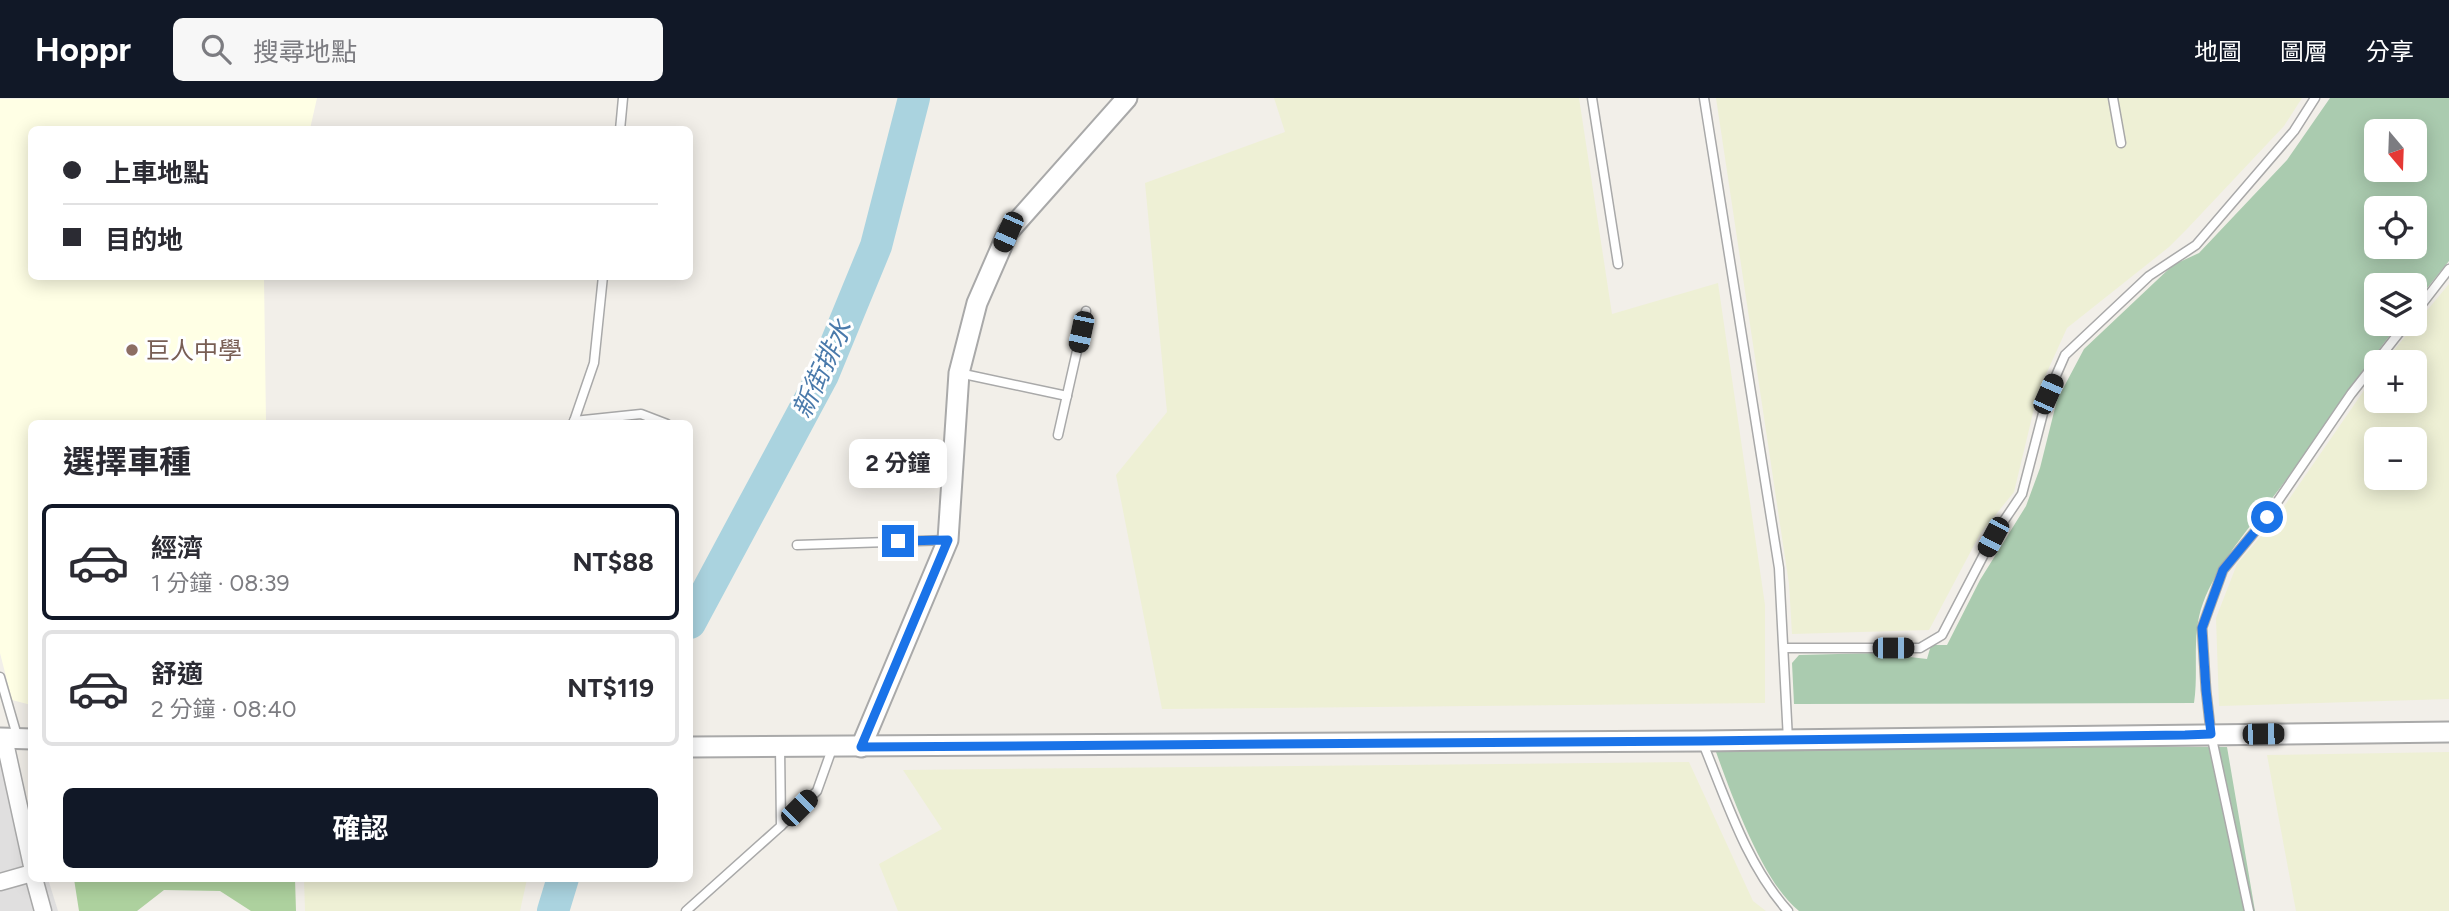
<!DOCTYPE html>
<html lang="zh-TW">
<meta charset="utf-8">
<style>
:root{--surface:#fff;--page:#f7f7f7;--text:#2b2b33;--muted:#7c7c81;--line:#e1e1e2;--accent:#111827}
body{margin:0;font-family:Figtree,"Noto Sans TC",sans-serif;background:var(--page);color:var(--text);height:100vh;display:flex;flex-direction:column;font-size:26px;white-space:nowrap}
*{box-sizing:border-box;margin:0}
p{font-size:23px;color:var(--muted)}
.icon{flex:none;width:38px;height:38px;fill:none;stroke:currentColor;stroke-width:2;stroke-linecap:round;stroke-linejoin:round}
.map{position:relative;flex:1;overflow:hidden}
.details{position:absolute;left:28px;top:322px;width:665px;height:462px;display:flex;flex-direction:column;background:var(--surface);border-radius:10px;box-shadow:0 4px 18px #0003}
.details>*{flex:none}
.banner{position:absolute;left:28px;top:28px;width:665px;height:154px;border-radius:10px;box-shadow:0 4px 18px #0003;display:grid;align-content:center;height:154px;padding:0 35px;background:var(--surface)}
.needle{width:46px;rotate:161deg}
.controls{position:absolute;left:2364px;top:21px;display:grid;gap:14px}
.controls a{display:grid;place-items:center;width:63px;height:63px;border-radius:10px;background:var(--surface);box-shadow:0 4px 18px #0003;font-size:35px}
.end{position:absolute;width:32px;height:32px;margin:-16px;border:9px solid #1a73e8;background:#fff;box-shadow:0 0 0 4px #fff}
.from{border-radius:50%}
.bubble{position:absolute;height:49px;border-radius:10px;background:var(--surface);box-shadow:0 4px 18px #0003;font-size:23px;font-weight:700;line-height:49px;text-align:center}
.car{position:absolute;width:21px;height:42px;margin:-21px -10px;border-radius:9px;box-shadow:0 0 5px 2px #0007;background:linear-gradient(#222 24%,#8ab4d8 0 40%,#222 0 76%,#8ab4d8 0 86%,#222 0)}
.banner b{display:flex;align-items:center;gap:24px;height:66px;font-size:26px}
.banner b+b{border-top:2px solid var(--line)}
.banner i{width:18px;height:18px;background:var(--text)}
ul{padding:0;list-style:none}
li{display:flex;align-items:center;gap:21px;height:116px;margin:0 14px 10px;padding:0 21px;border:4px solid var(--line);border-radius:10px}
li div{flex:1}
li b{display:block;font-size:26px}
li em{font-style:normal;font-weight:700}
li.current{border-color:var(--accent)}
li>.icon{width:63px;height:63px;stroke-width:1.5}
h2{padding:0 35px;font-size:32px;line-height:84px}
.cta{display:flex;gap:14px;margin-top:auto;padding:14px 35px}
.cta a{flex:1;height:80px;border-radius:10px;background:var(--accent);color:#fff;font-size:28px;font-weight:700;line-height:80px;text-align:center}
header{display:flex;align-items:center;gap:42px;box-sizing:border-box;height:98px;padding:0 35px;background:var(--accent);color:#fff}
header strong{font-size:33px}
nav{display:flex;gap:38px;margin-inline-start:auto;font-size:24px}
.search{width:490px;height:63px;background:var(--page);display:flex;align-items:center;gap:18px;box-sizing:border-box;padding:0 24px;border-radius:10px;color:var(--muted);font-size:26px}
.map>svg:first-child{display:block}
.residential{fill:#e0dfdf}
.education{fill:#ffffe5}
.farmland{fill:#eef0d5;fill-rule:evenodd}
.forest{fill:#add19e}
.cemetery{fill:#aacbaf;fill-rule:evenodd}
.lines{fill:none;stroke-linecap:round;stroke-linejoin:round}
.river{stroke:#aad3df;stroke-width:32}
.service-casing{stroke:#a9a9a9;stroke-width:11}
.minor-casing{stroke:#a9a9a9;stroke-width:19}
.tertiary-casing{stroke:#a9a9a9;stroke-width:23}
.service{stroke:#fff;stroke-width:8}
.minor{stroke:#fff;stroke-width:16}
.tertiary{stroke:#fff;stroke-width:19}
.route{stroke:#1a73e8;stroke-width:9}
.education-dot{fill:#8d6e63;stroke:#fff;stroke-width:2.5}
.labels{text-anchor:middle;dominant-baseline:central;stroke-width:6;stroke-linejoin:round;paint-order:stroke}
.education-label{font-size:24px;fill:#785e54;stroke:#fff;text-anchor:start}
.water-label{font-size:26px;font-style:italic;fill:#4a7aab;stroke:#fff}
</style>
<header>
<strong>Hoppr</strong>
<div class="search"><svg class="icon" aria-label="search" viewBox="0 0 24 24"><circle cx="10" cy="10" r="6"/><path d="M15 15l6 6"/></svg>搜尋地點</div>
<nav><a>地圖</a><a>圖層</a><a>分享</a></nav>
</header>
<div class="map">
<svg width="2449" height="813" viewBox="0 0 2449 813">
<rect width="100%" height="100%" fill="#f2efe9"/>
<path class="residential" d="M0 662H13L31 725 32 780 48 781 58 813H0Z"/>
<path class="education" d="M317 0 310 31 32 32V178L264 179 266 325 32 326 31 607 12 602 0 555V1Z"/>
<g class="farmland">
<path d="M1274 0H1579L1612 216 1718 185 1765 507V605L1162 611 1116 377 1167 314 1145 85 1285 34Z"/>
<path d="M1716 0H2302L2284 28 2186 132 2169 149 2067 230 2038 294 2014 394 1980 436 1929 532 1792 536 1789 486Z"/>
<path d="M2449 186V601L2219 608 2216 520 2237 466 2274 423 2376 275V303H2415V264H2384ZM2415 341V380H2376V341Z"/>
<path d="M2449 654V813H2296L2267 657Z"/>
<path d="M1689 664 1753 803 1766 813H898L879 766 942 731 903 672Z"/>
<path d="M304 781V780L527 781 520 813H305Z"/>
</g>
<path class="forest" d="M74 781H295L296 813H251L220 793 164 792 137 813H79Z"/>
<g class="cemetery">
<path d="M2330 0H2449V163L2415 205V187H2376V226H2399C2356 279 2321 336 2280 390 2252 427 2220 461 2203 505 2191 537 2199 572 2194 605L1794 606 1792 565 1799 557 1876 555 1927 561 1931 547H1947L1980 482 2026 408 2040 370 2057 302 2084 251 2173 167 2199 155 2287 62ZM2376 33H2415V72H2376ZM2376 110H2415V149H2376Z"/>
<path d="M1878 648 2227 649 2255 813H1799C1763 785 1732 698 1716 654Z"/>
</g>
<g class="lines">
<g class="river">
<path d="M690 525 823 277 876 148 914 0"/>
<path d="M553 813 563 780"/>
</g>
<g class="service-casing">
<g id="service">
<path d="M1592 0 1618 166"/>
<path d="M1704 0 1779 470 1788 642"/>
<path d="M2113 0 2121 45"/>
<path d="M620 32 623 0"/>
<path d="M2415 215 2449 171"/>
<path d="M959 275 1067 298"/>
<path d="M574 323 641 316 667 326"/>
<path d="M573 326 594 265 603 178"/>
<path d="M1058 337 1086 213"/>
<path d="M797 447 948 442"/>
<path d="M1784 550H1920L1942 537 1993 439 2022 396 2048 296 2065 257 2149 178 2196 147 2294 33 2315 0"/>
<path d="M0 579 18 641"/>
<path d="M1702 643C1726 701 1746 766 1788 813"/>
<path d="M781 728 817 693 832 651"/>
<path d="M686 813 781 728 780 649"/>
<path d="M2249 813 2211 636 2206 592 2202 530 2223 472 2267 419 2351 296 2406 226"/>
</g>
</g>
<g class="minor-casing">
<g id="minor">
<path d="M4 640 32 768"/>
<path d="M34 780 43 813"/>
<path d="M0 784 32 775"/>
</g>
</g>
<g class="tertiary-casing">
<g id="tertiary">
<path d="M0 640 32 641"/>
<path d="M690 649 1702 643 2449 634"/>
<path d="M861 649 948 442 959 275 977 205 1008 134 1127 0"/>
</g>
</g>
<use href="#service" class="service"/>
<use href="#minor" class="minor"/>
<use href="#tertiary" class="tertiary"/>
</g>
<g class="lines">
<path class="route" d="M898 443 948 442 861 649 1702 643 2185 637 2211 636 2206 592 2202 530 2223 472 2267 419"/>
</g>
<circle class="education-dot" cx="132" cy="252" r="7"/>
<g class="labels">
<g class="education-label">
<text x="146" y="252">巨人中學</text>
</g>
<g class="water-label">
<text transform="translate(822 271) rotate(-65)">新街排水</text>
</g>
</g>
</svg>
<div class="controls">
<a><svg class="needle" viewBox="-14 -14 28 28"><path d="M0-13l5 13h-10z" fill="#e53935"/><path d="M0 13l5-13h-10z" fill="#7c7c81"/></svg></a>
<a><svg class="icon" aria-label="locate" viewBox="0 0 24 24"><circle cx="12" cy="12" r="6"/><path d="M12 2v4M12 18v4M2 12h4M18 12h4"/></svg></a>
<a><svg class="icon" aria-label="layers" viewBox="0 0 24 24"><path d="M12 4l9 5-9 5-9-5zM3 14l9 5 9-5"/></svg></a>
<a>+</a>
<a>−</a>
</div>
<i class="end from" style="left:2267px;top:419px"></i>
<i class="end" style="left:898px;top:443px"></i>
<div class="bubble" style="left:849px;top:341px;width:98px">2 分鐘</div>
<i class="car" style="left:1008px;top:134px;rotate:204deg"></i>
<i class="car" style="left:1081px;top:234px;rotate:192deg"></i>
<i class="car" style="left:2048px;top:296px;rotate:24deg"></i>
<i class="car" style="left:1993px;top:439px;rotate:208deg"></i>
<i class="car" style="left:1893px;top:550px;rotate:90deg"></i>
<i class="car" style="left:2263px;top:636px;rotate:89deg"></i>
<i class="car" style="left:799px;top:710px;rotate:45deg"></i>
<div class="banner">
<b><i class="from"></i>上車地點</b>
<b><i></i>目的地</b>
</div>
<section class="details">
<h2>選擇車種</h2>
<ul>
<li class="current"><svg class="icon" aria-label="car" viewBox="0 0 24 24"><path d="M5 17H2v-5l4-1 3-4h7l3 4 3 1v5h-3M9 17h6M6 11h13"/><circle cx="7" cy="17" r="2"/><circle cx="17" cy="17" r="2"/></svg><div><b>經濟</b><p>1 分鐘 · 08:39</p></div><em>NT$88</em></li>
<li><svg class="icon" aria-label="car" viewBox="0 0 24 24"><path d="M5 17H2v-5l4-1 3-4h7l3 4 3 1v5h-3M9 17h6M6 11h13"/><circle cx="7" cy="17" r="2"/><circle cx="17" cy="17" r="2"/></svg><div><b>舒適</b><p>2 分鐘 · 08:40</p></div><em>NT$119</em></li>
</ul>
<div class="cta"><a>確認</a></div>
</section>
</div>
